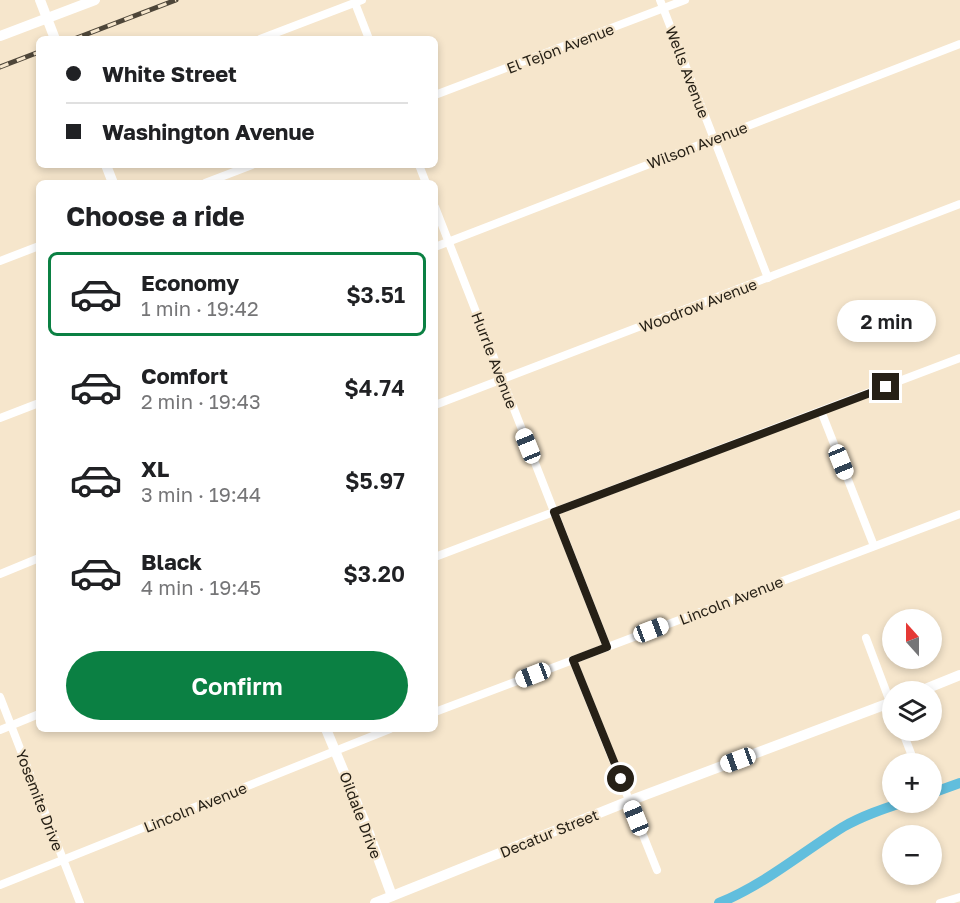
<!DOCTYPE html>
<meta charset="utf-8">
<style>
:root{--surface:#fff;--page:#f2f2f2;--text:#202124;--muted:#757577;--line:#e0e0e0;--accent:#0b8043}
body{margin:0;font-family:"Golos Text",sans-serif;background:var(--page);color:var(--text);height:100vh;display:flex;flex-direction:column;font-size:22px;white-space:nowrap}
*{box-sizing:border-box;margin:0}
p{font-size:20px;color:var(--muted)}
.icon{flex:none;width:33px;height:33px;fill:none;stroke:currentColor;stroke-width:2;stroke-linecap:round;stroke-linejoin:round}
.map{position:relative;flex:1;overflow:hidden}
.sheet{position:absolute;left:36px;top:180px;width:402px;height:552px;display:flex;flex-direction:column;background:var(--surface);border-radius:9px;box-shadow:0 3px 9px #0003}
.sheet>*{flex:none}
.banner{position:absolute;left:36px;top:36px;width:402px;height:132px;border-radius:9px;box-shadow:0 3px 9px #0003;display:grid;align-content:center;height:132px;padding:0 30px;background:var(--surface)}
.needle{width:39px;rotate:339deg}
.buttons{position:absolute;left:882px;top:609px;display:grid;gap:12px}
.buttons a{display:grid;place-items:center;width:60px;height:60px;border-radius:50%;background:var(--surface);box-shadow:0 3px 9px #0003;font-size:30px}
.end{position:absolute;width:27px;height:27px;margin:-14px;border:8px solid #262016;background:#fff;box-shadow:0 0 0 3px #fff}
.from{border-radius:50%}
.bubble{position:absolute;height:42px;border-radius:21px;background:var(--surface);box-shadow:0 3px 9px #0003;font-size:20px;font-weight:600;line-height:42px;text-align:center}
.car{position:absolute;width:18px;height:36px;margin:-18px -9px;border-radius:8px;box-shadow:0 0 4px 2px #0007;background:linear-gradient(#fff 24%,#345 0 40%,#fff 0 76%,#345 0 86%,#fff 0)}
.banner b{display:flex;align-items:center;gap:21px;height:57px;font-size:22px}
.banner b+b{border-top:2px solid var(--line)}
.banner i{width:15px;height:15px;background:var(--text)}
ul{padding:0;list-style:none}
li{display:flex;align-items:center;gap:18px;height:84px;margin:0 12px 9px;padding:0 18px;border:3px solid transparent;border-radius:9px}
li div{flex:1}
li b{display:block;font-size:22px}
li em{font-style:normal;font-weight:600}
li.on{border-color:var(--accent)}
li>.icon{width:54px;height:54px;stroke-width:1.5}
h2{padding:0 30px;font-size:27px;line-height:72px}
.cta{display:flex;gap:12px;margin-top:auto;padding:12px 30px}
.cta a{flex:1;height:69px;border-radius:36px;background:var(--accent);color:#fff;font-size:24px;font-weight:600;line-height:69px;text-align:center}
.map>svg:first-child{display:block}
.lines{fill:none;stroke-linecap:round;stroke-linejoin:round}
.canal{stroke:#61bedd;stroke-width:10}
.minor{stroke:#fff;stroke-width:8}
.tertiary{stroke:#fff;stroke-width:10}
.rail-casing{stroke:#4e4639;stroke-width:5}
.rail{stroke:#f6e6cc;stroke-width:3;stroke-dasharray:9;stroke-linecap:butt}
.route{stroke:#262016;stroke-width:8}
.labels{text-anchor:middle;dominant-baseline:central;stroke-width:4.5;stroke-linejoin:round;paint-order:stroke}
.street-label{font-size:15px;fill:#262016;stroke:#f6e6cc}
</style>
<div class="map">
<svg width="960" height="903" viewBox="0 0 960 903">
<rect width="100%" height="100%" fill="#f6e6cc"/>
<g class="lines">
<g class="canal">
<path d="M932 793 960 783"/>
<path d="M719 903C764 885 801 853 843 827 862 816 883 809 904 802"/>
</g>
<g class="minor">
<path d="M660 0 768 278"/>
<path d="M355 3 369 39"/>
<path d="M260 39 362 0"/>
<path d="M435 95 685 0"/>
<path d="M419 165 426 183"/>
<path d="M205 183 252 165"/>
<path d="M435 207 607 647"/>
<path d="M435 247 960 44"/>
<path d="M0 261 39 246"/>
<path d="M435 405 960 204"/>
<path d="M821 411 874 546"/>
<path d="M0 418 39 403"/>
<path d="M435 557 960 358"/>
<path d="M0 574 39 558"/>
<path d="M866 638 892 707"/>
<path d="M573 660 657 870"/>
<path d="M0 697 80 903"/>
<path d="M435 712 960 514"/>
<path d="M0 730 39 714"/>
<path d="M902 730 915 764"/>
<path d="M0 885 390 729"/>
<path d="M940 903 960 897"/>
</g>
<g class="tertiary">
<path d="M40 0 55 39"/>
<path d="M0 36 95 0"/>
<path d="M106 165 113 183"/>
<path d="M918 692 960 675"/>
<path d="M326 729 366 825 392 896"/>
<path d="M375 903 629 801 892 702"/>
</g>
<g class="rail-casing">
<g id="rail">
<path d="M74 39 176 0"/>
<path d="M0 67 39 52"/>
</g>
</g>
<use href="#rail" class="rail"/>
</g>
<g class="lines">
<path class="route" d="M621 779 573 660 607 647 554 512 886 387"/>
</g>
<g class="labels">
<g class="street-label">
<text transform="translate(560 48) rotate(-21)">El Tejon Avenue</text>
<text transform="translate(688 72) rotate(69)">Wells Avenue</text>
<text transform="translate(697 145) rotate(-21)">Wilson Avenue</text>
<text transform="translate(698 305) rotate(-21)">Woodrow Avenue</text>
<text transform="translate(495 360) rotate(69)">Hurrle Avenue</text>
<text transform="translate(731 600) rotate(-21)">Lincoln Avenue</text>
<text transform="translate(40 800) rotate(69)">Yosemite Drive</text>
<text transform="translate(195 807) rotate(-22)">Lincoln Avenue</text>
<text transform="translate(361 815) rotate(69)">Oildale Drive</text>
<text transform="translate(549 833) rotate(-22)">Decatur Street</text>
</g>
</g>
</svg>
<div class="buttons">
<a><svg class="needle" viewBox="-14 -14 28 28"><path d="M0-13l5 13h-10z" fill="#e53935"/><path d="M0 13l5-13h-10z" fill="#757577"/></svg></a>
<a><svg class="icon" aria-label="layers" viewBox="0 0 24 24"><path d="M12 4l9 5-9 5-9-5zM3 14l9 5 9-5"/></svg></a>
<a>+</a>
<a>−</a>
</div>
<i class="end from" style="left:621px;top:779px"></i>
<i class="end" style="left:886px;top:387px"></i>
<div class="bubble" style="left:837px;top:300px;width:99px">2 min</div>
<i class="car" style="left:528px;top:446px;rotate:338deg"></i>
<i class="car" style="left:841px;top:462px;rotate:158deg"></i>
<i class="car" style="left:651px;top:630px;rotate:69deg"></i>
<i class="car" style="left:533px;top:675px;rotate:249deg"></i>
<i class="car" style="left:738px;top:760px;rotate:250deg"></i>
<i class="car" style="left:636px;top:818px;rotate:338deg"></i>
<div class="banner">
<b><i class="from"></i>White Street</b>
<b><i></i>Washington Avenue</b>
</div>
<section class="sheet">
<h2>Choose a ride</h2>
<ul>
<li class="on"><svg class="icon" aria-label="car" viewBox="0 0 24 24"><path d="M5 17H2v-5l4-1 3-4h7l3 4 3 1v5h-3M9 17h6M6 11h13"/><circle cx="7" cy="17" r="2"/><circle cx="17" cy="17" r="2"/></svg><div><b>Economy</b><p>1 min · 19:42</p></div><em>$3.51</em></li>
<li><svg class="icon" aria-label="car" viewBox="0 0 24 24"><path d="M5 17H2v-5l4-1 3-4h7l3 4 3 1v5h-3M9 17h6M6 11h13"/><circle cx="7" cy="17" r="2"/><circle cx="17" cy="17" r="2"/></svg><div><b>Comfort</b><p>2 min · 19:43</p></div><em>$4.74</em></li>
<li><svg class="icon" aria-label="car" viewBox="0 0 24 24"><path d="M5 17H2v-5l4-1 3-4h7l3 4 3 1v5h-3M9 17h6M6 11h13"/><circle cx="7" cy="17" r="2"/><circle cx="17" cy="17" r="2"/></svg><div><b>XL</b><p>3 min · 19:44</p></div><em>$5.97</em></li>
<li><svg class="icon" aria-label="car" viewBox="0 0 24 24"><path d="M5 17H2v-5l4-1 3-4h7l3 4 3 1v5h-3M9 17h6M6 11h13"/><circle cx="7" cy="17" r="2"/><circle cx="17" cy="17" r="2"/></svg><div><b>Black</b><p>4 min · 19:45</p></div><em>$3.20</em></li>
</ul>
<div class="cta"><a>Confirm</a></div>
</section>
</div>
